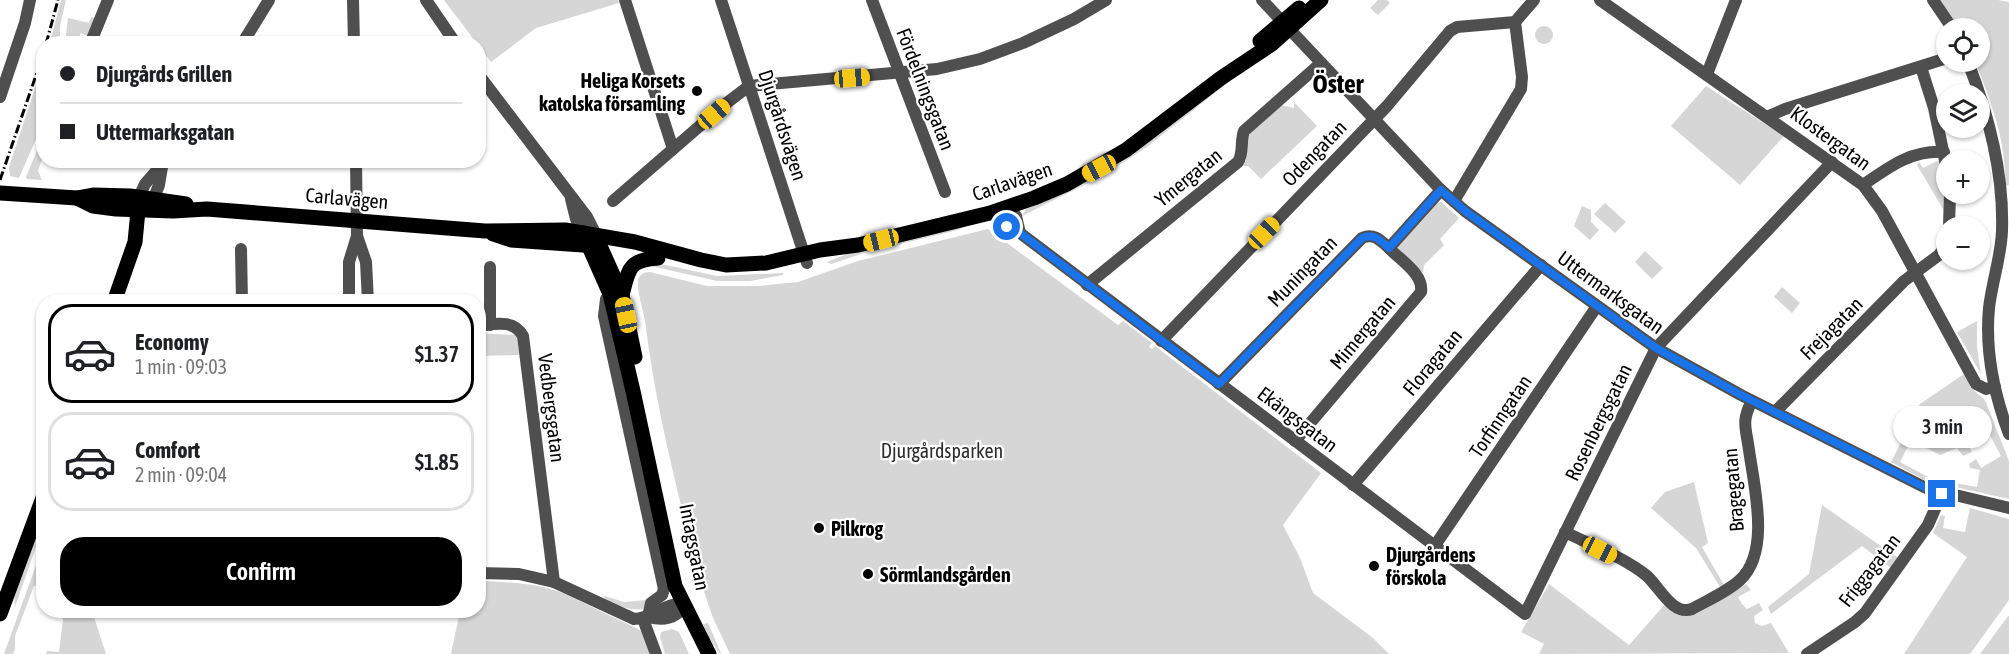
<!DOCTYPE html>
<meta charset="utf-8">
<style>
:root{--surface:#fff;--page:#f6f6f6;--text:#202124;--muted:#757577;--line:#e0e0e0;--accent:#000}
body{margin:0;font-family:"Asap Condensed",sans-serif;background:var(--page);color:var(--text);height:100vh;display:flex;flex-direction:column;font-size:22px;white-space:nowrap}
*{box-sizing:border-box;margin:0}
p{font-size:20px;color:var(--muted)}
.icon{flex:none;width:33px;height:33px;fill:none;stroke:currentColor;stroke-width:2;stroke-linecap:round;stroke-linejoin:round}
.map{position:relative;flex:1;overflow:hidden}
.drawer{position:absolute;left:36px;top:294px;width:450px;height:324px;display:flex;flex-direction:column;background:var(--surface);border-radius:24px;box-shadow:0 2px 4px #0004}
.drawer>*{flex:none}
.guide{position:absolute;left:36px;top:36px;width:450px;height:132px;border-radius:24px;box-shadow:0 2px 4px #0004;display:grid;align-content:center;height:132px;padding:0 24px;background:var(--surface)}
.fabs{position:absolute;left:1936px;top:18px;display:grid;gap:12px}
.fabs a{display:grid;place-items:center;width:54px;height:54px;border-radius:50%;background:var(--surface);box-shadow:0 2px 4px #0004;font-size:30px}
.end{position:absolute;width:27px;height:27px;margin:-14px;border:8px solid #1a73e8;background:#fff;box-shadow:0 0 0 3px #fff}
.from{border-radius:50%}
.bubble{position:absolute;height:42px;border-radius:21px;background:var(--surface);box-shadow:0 2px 4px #0004;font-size:20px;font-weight:600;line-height:42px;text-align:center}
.car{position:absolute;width:18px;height:36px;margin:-18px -9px;border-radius:8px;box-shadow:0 0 4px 2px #0007;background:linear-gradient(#f5c518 24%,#345 0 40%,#f5c518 0 76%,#345 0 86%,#f5c518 0)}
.guide b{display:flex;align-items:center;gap:21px;height:57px;font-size:22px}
.guide b+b{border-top:2px solid var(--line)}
.guide i{width:15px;height:15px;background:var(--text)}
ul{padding:10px 0 0;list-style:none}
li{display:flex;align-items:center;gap:18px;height:99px;margin:0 12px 9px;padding:0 12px;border:3px solid var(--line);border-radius:24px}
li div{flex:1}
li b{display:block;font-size:22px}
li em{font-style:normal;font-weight:600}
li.current{border-color:var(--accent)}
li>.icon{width:54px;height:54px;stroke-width:1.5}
.cta{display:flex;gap:12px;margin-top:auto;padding:12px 24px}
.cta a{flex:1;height:69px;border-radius:24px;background:var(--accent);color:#fff;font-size:24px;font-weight:600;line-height:69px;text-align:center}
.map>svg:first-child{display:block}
.green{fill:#d6d6d6}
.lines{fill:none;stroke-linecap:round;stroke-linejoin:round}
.minor{stroke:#4f4f4f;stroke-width:12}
.major{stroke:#000;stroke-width:15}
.rail{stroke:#000;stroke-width:3;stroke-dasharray:9 3 1.5 3;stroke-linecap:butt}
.route{stroke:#1a73e8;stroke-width:8}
.poi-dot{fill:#000;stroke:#fff;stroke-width:2}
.labels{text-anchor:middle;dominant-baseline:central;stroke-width:4.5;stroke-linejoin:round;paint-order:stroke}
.poi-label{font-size:20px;font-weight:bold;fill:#000;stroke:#fff;text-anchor:start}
.street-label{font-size:20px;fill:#000;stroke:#fff}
.park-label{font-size:20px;fill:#2d2d2d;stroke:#fff}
.district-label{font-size:26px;font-weight:bold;fill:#000;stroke:#fff}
</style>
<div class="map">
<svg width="2009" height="654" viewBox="0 0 2009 654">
<rect width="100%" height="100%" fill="#fff"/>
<g class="green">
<path d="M61 0H66L60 26V43H50Z"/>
<path d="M444 0H618L619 3 536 28 491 62Z"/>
<path d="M1378 0H1387L1390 3 1378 15 1370 8Z"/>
<path d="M1940 0H1998L2009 2V185L2005 186C2007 144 1991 100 1975 62H1980V28H1957Z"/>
<path d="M91 17 94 18V21L88 36 81 33 76 43 65 44 68 18 89 23Z"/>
<circle cx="1544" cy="35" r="9"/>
<path d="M43 64V106L38 114 43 117V123L19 178 10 176 9 167Z"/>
<path d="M1236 76 1147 147 1102 176 1022 216 1026 209 1068 191Z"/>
<path d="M1706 86 1784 136 1740 185 1671 126Z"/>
<path d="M1294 102 1317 126 1261 179 1248 166H1241L1246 161V141L1251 132 1281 105 1294 108Z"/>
<path d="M43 136V156L38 171 42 180 27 179 26 177Z"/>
<path d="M1937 161 1942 162 1944 172 1940 174 1944 175 1946 214 1917 165 1919 162 1923 168Z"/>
<path d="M1441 202 1459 218 1440 239 1444 245 1424 265 1423 273 1398 248V243L1434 203Z"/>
<path d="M1605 203 1626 222 1615 233 1594 214Z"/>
<path d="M1582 206 1591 210V222L1599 230 1590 240 1574 226Z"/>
<path d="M970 224 958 230 867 252 831 264 827 262 860 249Z"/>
<path d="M988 229 993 234 1000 232 1008 239 1007 243 1118 325 1123 321 1152 343 1149 347 1152 349 1155 346 1321 473 1283 525 1300 558 1313 593 1373 638 1389 654H730L713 618 698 574 704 566 702 559 696 567C677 488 656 409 646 328 645 314 637 295 638 282 638 275 644 272 650 272L707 286H758L798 282 858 261Z"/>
<path d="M1645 251 1663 268 1652 279 1635 262Z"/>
<path d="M647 261 717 276 783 273V275L750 281H717L651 266Z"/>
<path d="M1782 287 1800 303 1792 313 1774 297Z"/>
<path d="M1977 321V347L1981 374 1957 332Z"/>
<path d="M479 333 517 335 519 355 479 356Z"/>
<path d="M1967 372 1970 387 1985 400 2009 461V499L1942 484 1943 481 1977 487 1980 470 1970 468 1969 464 1976 459 1981 468 2001 456 1982 420 1961 432 1972 452 1963 456 1957 448 1940 455 1911 440 1900 462 1930 478 1928 482 1891 462 1920 404Z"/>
<path d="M1694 482 1708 543 1702 547 1724 585 1720 587 1696 548 1651 508 1665 492Z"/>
<path d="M1822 505 1898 558 1891 568 1862 546 1771 614 1768 607 1809 574Z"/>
<path d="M1970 508 2009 519V600L1970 654H1904L1967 557 1933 533 1941 515 1945 516 1943 528 1965 532Z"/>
<path d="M43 512V527L15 607 14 592Z"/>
<path d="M43 546V568L41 576 43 578 40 584 39 582 36 586H34L15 636V649L13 654H4Z"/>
<path d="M479 581C508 582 537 583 565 594L640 630 643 633 650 654H451L460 611 478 610Z"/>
<path d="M1549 584 1629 645 1667 602 1677 614 1692 615 1726 597 1746 584 1751 590 1738 597 1742 604 1747 609 1759 603 1763 610 1754 616 1755 623 1762 626 1771 623 1789 653 1539 654 1544 644 1521 632Z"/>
<path d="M605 596 624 602 647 600 643 609C631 611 614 605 604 598Z"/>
<path d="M64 611H92L106 654H46L47 651 59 652Z"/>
<path d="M2009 615V654H1980Z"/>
<path d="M708 623 721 653 720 654 709 638 703 624Z"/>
<path d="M672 629 679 632 689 654H665L660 637 661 632Z"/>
</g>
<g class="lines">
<g class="minor">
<path d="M353 0 354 44"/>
<path d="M426 0 456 44"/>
<path d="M625 0 673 149"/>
<path d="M721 0 807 263"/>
<path d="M872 0 945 192"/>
<path d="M1262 0 1441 190 1465 211 1656 348 1741 395 1926 488 2009 508"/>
<path d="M1600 0 1863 185 1882 211 1976 384 1986 389 1995 387"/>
<path d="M1933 0 1952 28"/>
<path d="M90 44 108 0"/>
<path d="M242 44 269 0"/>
<path d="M1968 62C1989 116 2004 173 2002 231 2001 257 1992 282 1989 308 1985 351 1994 394 2009 434"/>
<path d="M1921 67 1934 108 1947 170"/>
<path d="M478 74 587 217 596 235"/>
<path d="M1707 74 1736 0"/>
<path d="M0 97 25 23 30 0"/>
<path d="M1769 116 1785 109 1947 58"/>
<path d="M356 160 357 236 366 262 368 302"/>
<path d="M1863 185C1889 167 1911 150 1944 152"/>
<path d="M139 197 145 184 166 160"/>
<path d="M154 198 159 185 162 167"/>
<path d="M571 199 576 219 583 233"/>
<path d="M613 201 724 105 749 86 937 69 980 59 1023 43 1074 19 1106 0"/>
<path d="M1454 201 1521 89 1522 77 1515 22"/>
<path d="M1008 208 1006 217 1007 227 1020 233 1525 614 1656 348 1832 162"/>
<path d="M1008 208 1016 216 1020 233"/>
<path d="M1949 226 1950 194"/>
<path d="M241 249 242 302"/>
<path d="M490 267V325"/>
<path d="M1087 285 1238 162C1244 153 1240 141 1244 131L1321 63"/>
<path d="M610 294 606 299 604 316 664 589 662 595 651 603 648 617"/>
<path d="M349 302V262L357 236"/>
<path d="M478 326C495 324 514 319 523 336L554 582"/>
<path d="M1161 341 1387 106 1450 31 1457 27 1515 22 1534 0"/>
<path d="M1219 384 1362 238C1374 233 1380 240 1389 248L1441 190"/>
<path d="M1775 412 1904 281 1939 255 1947 243"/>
<path d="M1295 441 1421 292C1424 274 1400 260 1389 248"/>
<path d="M1353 485 1541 265"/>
<path d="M1565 532C1591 545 1625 558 1647 576 1660 588 1673 616 1692 609 1708 600 1727 592 1740 580 1771 552 1754 486 1749 450 1746 428 1741 421 1752 401"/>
<path d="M1434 547 1597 306"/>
<path d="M478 573 519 574 554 582 634 619C653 619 666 601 685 604 677 619 664 621 648 617"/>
<path d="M643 619 656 654"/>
<path d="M1807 654 1855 622 1865 613 1928 525 1942 493"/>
</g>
<g class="major">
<path d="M1260 41 1299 8"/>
<path d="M0 193 77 198 93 195 130 196 186 204"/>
<path d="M77 198 93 206 116 209 173 211 207 209 485 231 565 230 635 242 701 260 726 265 766 263 820 250 858 245 990 213 1034 198 1067 184 1126 150 1221 78 1272 44 1321 0"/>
<path d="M583 233 610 294 633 391 675 586 709 654"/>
<path d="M493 234 511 240 597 246"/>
<path d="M600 246 622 295 635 357"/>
<path d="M622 295C629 269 628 260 658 258"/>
<path d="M114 302 135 242 139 200"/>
<path d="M0 614 44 495"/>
</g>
<g class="rail">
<path d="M46 44 58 0"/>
<path d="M0 180 44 52"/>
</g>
</g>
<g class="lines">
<path class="route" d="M1007 227 1020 233 1219 384 1362 238C1374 233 1380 240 1389 248L1441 190 1465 211 1656 348 1741 395 1926 488 1942 494"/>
</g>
<g class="poi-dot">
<circle cx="697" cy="91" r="6"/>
<circle cx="819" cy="528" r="6"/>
<circle cx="1374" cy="566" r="6"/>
<circle cx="868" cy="574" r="6"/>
</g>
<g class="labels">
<g class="poi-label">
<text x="685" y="80" text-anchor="end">Heliga Korsets<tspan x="685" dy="23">katolska församling</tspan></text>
<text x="831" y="528">Pilkrog</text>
<text x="1386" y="554">Djurgårdens<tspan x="1386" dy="23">förskola</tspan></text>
<text x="880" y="574">Sörmlandsgården</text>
</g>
<g class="street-label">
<text transform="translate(926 89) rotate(69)">Fördelningsgatan</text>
<text transform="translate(783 125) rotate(72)">Djurgårdsvägen</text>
<text transform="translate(1831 138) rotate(36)">Klostergatan</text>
<text transform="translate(1314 153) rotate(-46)">Odengatan</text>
<text transform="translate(1188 177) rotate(-39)">Ymergatan</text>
<text transform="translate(1012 181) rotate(-19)">Carlavägen</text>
<text transform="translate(347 198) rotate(5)">Carlavägen</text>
<text transform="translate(1302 271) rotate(-46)">Muningatan</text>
<text transform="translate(1611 292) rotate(36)">Uttermarksgatan</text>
<text transform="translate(1831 328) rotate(-45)">Frejagatan</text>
<text transform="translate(1362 332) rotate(-50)">Mimergatan</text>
<text transform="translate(1432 362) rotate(-50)">Floragatan</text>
<text transform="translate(552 408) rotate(83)">Vedbergsgatan</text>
<text transform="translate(1500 416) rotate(-56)">Torfinngatan</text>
<text transform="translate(1298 419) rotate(37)">Ekängsgatan</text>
<text transform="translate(1598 422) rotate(-64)">Rosenbergsgatan</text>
<text transform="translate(1733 490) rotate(-95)">Bragegatan</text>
<text transform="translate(695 547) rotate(79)">Intagsgatan</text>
<text transform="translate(1869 570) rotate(-52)">Friggagatan</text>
</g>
<g class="park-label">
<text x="942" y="450">Djurgårdsparken</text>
</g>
<g class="district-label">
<text x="1338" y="84">Öster</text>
</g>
</g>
</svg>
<div class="fabs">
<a><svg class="icon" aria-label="locate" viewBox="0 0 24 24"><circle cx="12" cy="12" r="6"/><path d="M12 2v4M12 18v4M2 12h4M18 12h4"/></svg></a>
<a><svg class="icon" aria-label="layers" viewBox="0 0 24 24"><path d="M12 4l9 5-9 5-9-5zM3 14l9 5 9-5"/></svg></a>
<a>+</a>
<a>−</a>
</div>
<i class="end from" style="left:1007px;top:227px"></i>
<i class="end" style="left:1942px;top:494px"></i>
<div class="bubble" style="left:1893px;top:406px;width:99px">3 min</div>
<i class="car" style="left:852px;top:78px;rotate:85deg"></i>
<i class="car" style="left:714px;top:114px;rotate:49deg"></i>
<i class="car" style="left:1099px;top:168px;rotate:242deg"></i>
<i class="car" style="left:1264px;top:233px;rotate:44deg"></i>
<i class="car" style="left:881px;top:240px;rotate:256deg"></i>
<i class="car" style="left:626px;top:315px;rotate:348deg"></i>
<i class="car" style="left:1600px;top:550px;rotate:117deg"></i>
<div class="guide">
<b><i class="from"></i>Djurgårds Grillen</b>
<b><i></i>Uttermarksgatan</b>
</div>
<section class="drawer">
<ul>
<li class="current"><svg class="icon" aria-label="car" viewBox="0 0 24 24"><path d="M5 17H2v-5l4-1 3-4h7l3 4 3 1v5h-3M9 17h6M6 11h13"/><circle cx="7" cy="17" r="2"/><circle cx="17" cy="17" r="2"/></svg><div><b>Economy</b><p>1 min · 09:03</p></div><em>$1.37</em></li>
<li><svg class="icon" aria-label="car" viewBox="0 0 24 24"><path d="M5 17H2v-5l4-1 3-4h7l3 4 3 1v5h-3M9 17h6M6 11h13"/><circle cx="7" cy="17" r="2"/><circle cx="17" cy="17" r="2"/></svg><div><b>Comfort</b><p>2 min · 09:04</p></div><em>$1.85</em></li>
</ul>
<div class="cta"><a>Confirm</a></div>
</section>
</div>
